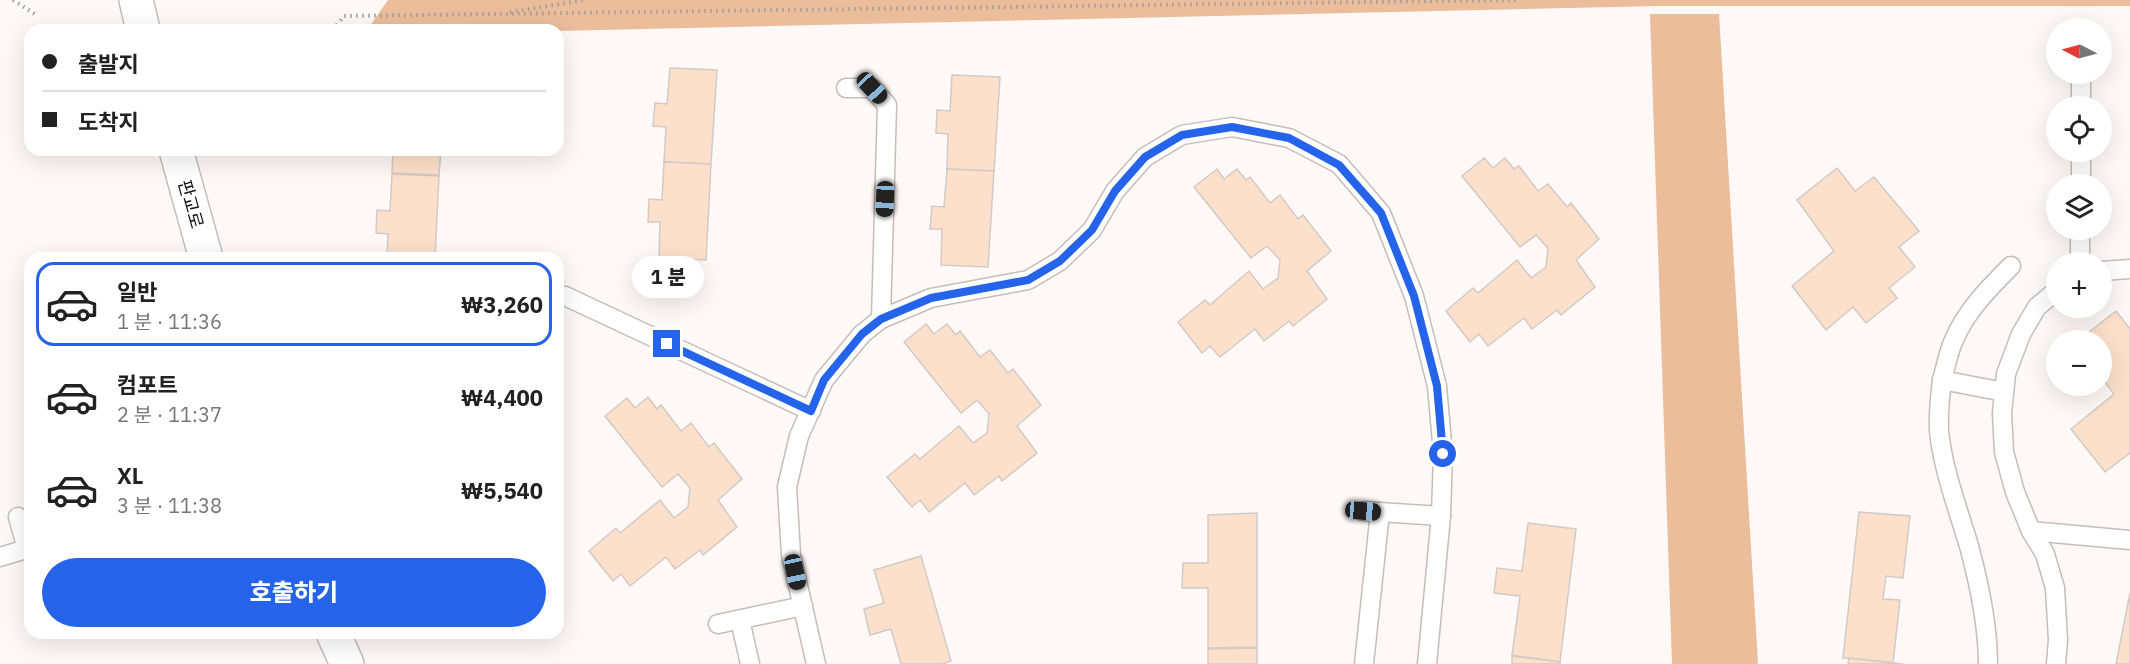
<!DOCTYPE html>
<html lang="ko">
<meta charset="utf-8">
<style>
:root{--surface:#fff;--page:#f2f2f2;--text:#222;--muted:#767676;--line:#e0e0e0;--accent:#2563eb}
body{margin:0;font-family:"IBM Plex Sans","Noto Sans KR",sans-serif;background:var(--page);color:var(--text);height:100vh;display:flex;flex-direction:column;font-size:22px;white-space:nowrap}
*{box-sizing:border-box;margin:0}
p{font-size:20px;color:var(--muted)}
.icon{flex:none;width:33px;height:33px;fill:none;stroke:currentColor;stroke-width:2;stroke-linecap:round;stroke-linejoin:round}
.map{position:relative;flex:1;overflow:hidden}
.side{position:absolute;left:24px;top:252px;width:540px;height:387px;display:flex;flex-direction:column;background:var(--surface);border-radius:18px;box-shadow:0 6px 24px #0002}
.side>*{flex:none}
.banner{position:absolute;left:24px;top:24px;width:540px;height:132px;border-radius:18px;box-shadow:0 6px 24px #0002;display:grid;align-content:center;height:132px;padding:0 18px;background:var(--surface)}
.needle{width:39px;rotate:276deg}
.tools{position:absolute;left:2046px;top:18px;display:grid;gap:12px}
.tools a{display:grid;place-items:center;width:66px;height:66px;border-radius:50%;background:var(--surface);box-shadow:0 6px 24px #0002;font-size:30px}
.end{position:absolute;width:27px;height:27px;margin:-14px;border:8px solid #2563eb;background:#fff;box-shadow:0 0 0 3px #fff}
.from{border-radius:50%}
.bubble{position:absolute;height:42px;border-radius:21px;background:var(--surface);box-shadow:0 6px 24px #0002;font-size:20px;font-weight:800;line-height:42px;text-align:center}
.car{position:absolute;width:18px;height:36px;margin:-18px -9px;border-radius:8px;box-shadow:0 0 4px 2px #0007;background:linear-gradient(#222 24%,#8ab4d8 0 40%,#222 0 76%,#8ab4d8 0 86%,#222 0)}
.banner b{display:flex;align-items:center;gap:21px;height:57px;font-size:22px}
.banner b+b{border-top:2px solid var(--line)}
.banner i{width:15px;height:15px;background:var(--text)}
ul{padding:10px 0 0;list-style:none}
li{display:flex;align-items:center;gap:18px;height:84px;margin:0 12px 9px;padding:0 6px;border:3px solid transparent;border-radius:18px}
li div{flex:1}
li b{display:block;font-size:22px}
li em{font-style:normal;font-weight:800}
li.on{border-color:var(--accent)}
li>.icon{width:54px;height:54px;stroke-width:1.5}
.cta{display:flex;gap:12px;margin-top:auto;padding:12px 18px}
.cta a{flex:1;height:69px;border-radius:36px;background:var(--accent);color:#fff;font-size:24px;font-weight:800;line-height:69px;text-align:center}
.map>svg:first-child{display:block}
.green{fill:#ecbd9b}
.building{fill:#fde0cb;stroke:#d2cac5;stroke-width:1.5}
.lines{fill:none;stroke-linecap:round;stroke-linejoin:round}
.lane-casing{stroke:#c5bdb8;stroke-width:21}
.secondary-casing{stroke:#c5bdb8;stroke-width:36}
.path{stroke:#a19d9a;stroke-width:4;stroke-dasharray:1.5 4.5;stroke-linecap:butt}
.lane{stroke:#fff;stroke-width:18}
.secondary{stroke:#fff;stroke-width:33}
.route{stroke:#2563eb;stroke-width:8}
.labels{text-anchor:middle;dominant-baseline:central;stroke-width:4.5;stroke-linejoin:round;paint-order:stroke}
.street-label{font-size:18px;fill:#120f0d;stroke:#fff}
</style>
<div class="map">
<svg width="2130" height="664" viewBox="0 0 2130 664">
<rect width="100%" height="100%" fill="#fef9f6"/>
<g class="green">
<path d="M388 0H2130V6H1658L558 31 367 30Z"/>
<path d="M1650 14H1719L1758 664H1672Z"/>
</g>
<g class="building">
<path d="M670 68 717 70 711 164 664 162 666 127 653 126 655 103 667 104Z"/>
<path d="M952 75 1000 77 994 171 947 169 948 134 936 133 937 110 950 111Z"/>
<path d="M393 150H441L439 175 392 173Z"/>
<path d="M1484 158 1493 168 1505 158 1514 169 1519 166 1538 191 1548 184 1567 207 1571 203 1599 239 1576 260 1595 287 1561 315 1557 310 1532 329 1524 318 1488 346 1479 334 1470 342 1446 311 1473 288 1478 293 1517 260 1531 278 1546 267 1548 248 1536 235 1520 247 1462 176Z"/>
<path d="M664 162 711 164 706 260 659 258 660 222H648L649 199 662 200Z"/>
<path d="M1837 168 1855 191 1874 177 1919 231 1899 247 1915 267 1889 288 1897 298 1866 323 1853 307 1826 330 1792 286 1834 251 1797 200Z"/>
<path d="M947 169 994 171 988 267 941 265 942 229H930L932 206 944 207Z"/>
<path d="M1217 169 1224 179 1237 169 1246 180 1250 177 1270 203 1280 195 1298 219 1303 215 1331 251 1307 271 1327 299 1293 326 1289 321 1264 341 1255 329 1220 357 1210 346 1202 353 1178 322 1205 300 1210 305 1249 271 1263 289 1278 278 1280 260 1267 246 1251 258 1194 187Z"/>
<path d="M392 174 439 176 435 258H387L388 234 376 233 377 210 390 211Z"/>
<path d="M2116 311 2130 329V453L2105 472 2071 429 2114 394 2102 378V340H2079Z"/>
<path d="M926 324 934 334 947 324 956 335 960 331 980 357 990 350 1008 373 1013 369 1041 405 1017 426 1037 453 1002 481 999 476 974 495 965 483 929 512 920 500 912 507 887 477 915 454 920 459 959 426 973 443 987 433 989 414 977 400 961 413 904 342Z"/>
<path d="M648 397 657 409 661 405 681 431 691 423 709 447 714 443 742 479 718 500 737 527 703 555 700 550 675 569 666 557 630 586 621 574 613 581 589 551 616 528 620 533 660 500 674 518 688 507 690 488 678 474 662 487 605 416 627 398 635 408Z"/>
<path d="M1859 512 1910 516 1903 578 1886 576 1883 599 1900 600 1893 663 1843 658Z"/>
<path d="M1257 513V647L1208 648V588H1182L1183 563H1208V515Z"/>
<path d="M1528 523 1576 529 1560 662 1512 655 1520 596 1494 593 1497 568 1522 571Z"/>
<path d="M921 556 951 661 942 664H901L891 629 870 635 864 609 884 603 874 570Z"/>
<path d="M2130 593V664H2116Z"/>
<path d="M1257 648V664H1208V649Z"/>
<path d="M1512 656 1560 662V664H1512Z"/>
<path d="M1849 658 1903 664H1848Z"/>
</g>
<g class="lines">
<g class="lane-casing">
<g id="lane">
<path d="M846 88H872L887 105 881 319"/>
<path d="M2081 106V74"/>
<path d="M2081 184V152"/>
<path d="M2080 262V230"/>
<path d="M2102 271 2130 269"/>
<path d="M558 295 565 296 811 411"/>
<path d="M1942 380C1940 397 1938 413 1939 431 1943 470 1958 509 1969 546 1979 583 1988 625 1988 664"/>
<path d="M2004 392 1942 380C1946 367 1948 352 1954 340 1966 311 1989 288 2011 266"/>
<path d="M1363 511 1441 516"/>
<path d="M18 517 27 549"/>
<path d="M2031 531 2130 540"/>
<path d="M0 557 30 548"/>
<path d="M740 620 750 664"/>
<path d="M718 624 803 606"/>
<path d="M816 664 791 555 787 487 799 436 824 380 862 334 881 319 931 298 1028 280 1060 261 1092 230 1115 191 1145 157 1182 135 1232 127 1289 138 1339 164 1381 213 1414 296 1437 386 1443 454 1441 516 1427 664"/>
<path d="M1364 664 1380 512"/>
<path d="M2056 664 2058 640 2055 588 2045 554 2031 531 2015 492 2004 452 2002 413 2006 374 2021 334 2037 307 2056 291"/>
</g>
</g>
<g class="secondary-casing">
<g id="secondary">
<path d="M136 0 143 30"/>
<path d="M176 150 206 258"/>
<path d="M333 633 347 664"/>
</g>
</g>
<g class="path">
<path d="M13 0 38 16"/>
<path d="M510 12 585 0"/>
<path d="M333 30 344 16 1516 0"/>
</g>
<use href="#lane" class="lane"/>
<use href="#secondary" class="secondary"/>
</g>
<g class="lines">
<path class="route" d="M667 344 811 411 824 380 862 334 881 319 931 298 1028 280 1060 261 1092 230 1115 191 1145 157 1182 135 1232 127 1289 138 1339 165 1381 213 1414 296 1437 386 1443 454"/>
</g>
<g class="labels">
<g class="street-label">
<text transform="translate(191 204) rotate(74)">판교로</text>
</g>
</g>
</svg>
<div class="tools">
<a><svg class="needle" viewBox="-14 -14 28 28"><path d="M0-13l5 13h-10z" fill="#e53935"/><path d="M0 13l5-13h-10z" fill="#767676"/></svg></a>
<a><svg class="icon" aria-label="locate" viewBox="0 0 24 24"><circle cx="12" cy="12" r="6"/><path d="M12 2v4M12 18v4M2 12h4M18 12h4"/></svg></a>
<a><svg class="icon" aria-label="layers" viewBox="0 0 24 24"><path d="M12 4l9 5-9 5-9-5zM3 14l9 5 9-5"/></svg></a>
<a>+</a>
<a>−</a>
</div>
<i class="end from" style="left:1443px;top:454px"></i>
<i class="end" style="left:667px;top:344px"></i>
<div class="bubble" style="left:632px;top:256px;width:72px">1 분</div>
<i class="car" style="left:872px;top:88px;rotate:137deg"></i>
<i class="car" style="left:885px;top:199px;rotate:182deg"></i>
<i class="car" style="left:1363px;top:511px;rotate:95deg"></i>
<i class="car" style="left:795px;top:572px;rotate:168deg"></i>
<div class="banner">
<b><i class="from"></i>출발지</b>
<b><i></i>도착지</b>
</div>
<section class="side">
<ul>
<li class="on"><svg class="icon" aria-label="car" viewBox="0 0 24 24"><path d="M5 17H2v-5l4-1 3-4h7l3 4 3 1v5h-3M9 17h6M6 11h13"/><circle cx="7" cy="17" r="2"/><circle cx="17" cy="17" r="2"/></svg><div><b>일반</b><p>1 분 · 11:36</p></div><em>₩3,260</em></li>
<li><svg class="icon" aria-label="car" viewBox="0 0 24 24"><path d="M5 17H2v-5l4-1 3-4h7l3 4 3 1v5h-3M9 17h6M6 11h13"/><circle cx="7" cy="17" r="2"/><circle cx="17" cy="17" r="2"/></svg><div><b>컴포트</b><p>2 분 · 11:37</p></div><em>₩4,400</em></li>
<li><svg class="icon" aria-label="car" viewBox="0 0 24 24"><path d="M5 17H2v-5l4-1 3-4h7l3 4 3 1v5h-3M9 17h6M6 11h13"/><circle cx="7" cy="17" r="2"/><circle cx="17" cy="17" r="2"/></svg><div><b>XL</b><p>3 분 · 11:38</p></div><em>₩5,540</em></li>
</ul>
<div class="cta"><a>호출하기</a></div>
</section>
</div>
